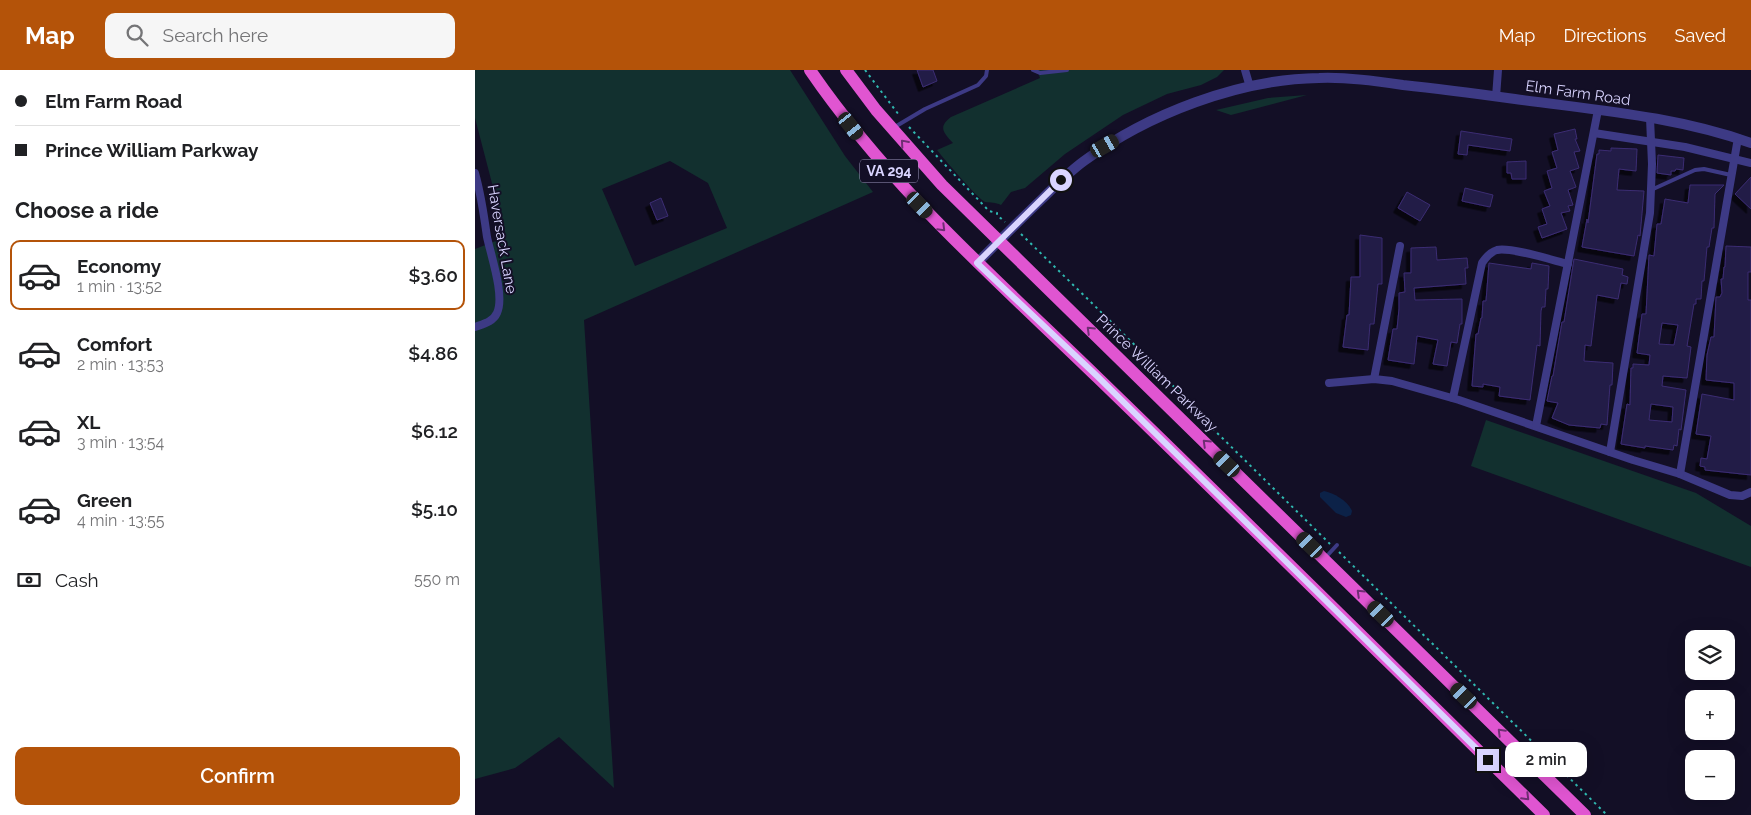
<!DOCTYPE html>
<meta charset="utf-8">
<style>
:root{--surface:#fff;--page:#f6f6f6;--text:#202124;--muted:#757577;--line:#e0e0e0;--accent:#b45309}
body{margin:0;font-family:Raleway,sans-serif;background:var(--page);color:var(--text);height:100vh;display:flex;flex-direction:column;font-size:19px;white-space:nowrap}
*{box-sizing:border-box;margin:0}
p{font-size:16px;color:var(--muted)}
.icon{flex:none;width:28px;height:28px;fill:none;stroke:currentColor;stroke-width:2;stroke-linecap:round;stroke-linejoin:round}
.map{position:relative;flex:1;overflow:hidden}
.details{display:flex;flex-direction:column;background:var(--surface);width:475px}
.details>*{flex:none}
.top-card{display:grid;align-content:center;height:110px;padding:0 15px;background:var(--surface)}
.fabs{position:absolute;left:1210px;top:560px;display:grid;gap:10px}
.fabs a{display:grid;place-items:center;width:50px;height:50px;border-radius:10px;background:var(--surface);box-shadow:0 5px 20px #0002;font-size:25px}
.end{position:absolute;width:22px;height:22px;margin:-11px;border:6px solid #d9d4ff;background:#111;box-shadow:0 0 0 2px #111}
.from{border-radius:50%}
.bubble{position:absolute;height:35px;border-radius:10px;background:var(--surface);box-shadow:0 5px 20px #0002;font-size:16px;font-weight:600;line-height:35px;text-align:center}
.car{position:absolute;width:15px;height:30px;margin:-15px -8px;border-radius:6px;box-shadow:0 0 4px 1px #0007;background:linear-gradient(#222 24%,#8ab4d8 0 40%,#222 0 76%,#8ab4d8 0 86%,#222 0)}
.top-card b{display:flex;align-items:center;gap:18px;height:48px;font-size:19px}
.top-card b+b{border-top:1px solid var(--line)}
.top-card i{width:12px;height:12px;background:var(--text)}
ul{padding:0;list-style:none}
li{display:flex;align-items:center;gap:15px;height:70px;margin:0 10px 8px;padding:0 5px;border:2px solid transparent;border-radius:10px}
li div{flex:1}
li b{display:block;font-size:19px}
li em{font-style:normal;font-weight:600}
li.selected{border-color:var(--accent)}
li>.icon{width:45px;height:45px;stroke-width:1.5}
h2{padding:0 15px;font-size:22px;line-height:60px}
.pay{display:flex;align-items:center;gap:12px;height:55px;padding:0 15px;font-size:19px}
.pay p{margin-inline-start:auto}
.button{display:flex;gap:10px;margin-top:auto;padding:10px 15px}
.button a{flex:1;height:58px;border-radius:10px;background:var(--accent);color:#fff;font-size:20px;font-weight:600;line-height:58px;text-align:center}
header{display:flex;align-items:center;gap:30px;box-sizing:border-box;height:70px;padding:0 25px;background:var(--accent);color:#fff}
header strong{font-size:24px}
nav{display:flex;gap:28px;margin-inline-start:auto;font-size:18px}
.search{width:350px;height:45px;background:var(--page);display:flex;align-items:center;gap:12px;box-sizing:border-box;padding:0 18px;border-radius:10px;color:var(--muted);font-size:19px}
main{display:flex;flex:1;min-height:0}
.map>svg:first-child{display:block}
.green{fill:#12302f;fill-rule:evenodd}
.water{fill:#0c2248}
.building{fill:#241b47;stroke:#3b2d73;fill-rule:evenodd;filter:url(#shadow)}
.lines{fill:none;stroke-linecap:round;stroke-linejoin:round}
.path{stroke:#2fb8b0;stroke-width:2;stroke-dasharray:2.5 4;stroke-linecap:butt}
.service{stroke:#3d3a85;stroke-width:4}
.minor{stroke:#3d3a85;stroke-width:8}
.tertiary{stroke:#3d3a85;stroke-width:10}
.trunk{stroke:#e055d1;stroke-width:12}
.oneway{stroke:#6f2e73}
.route{stroke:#d9d4ff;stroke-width:6}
.labels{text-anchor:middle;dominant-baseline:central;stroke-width:4;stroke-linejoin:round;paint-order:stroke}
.shield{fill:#130f26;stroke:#9e99be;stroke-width:1}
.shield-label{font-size:14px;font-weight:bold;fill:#d9d4ff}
.street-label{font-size:15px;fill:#d9d4ff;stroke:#130f26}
</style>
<header>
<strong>Map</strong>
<div class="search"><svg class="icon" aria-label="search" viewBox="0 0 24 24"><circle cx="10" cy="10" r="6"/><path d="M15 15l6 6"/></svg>Search here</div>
<nav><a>Map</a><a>Directions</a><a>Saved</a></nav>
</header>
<main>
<section class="details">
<div class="top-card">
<b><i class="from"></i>Elm Farm Road</b>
<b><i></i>Prince William Parkway</b>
</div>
<h2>Choose a ride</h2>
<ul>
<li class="selected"><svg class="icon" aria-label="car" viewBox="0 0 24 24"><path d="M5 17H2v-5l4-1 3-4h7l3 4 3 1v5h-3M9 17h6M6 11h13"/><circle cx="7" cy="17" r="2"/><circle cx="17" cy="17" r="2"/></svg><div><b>Economy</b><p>1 min · 13:52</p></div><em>$3.60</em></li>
<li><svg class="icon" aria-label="car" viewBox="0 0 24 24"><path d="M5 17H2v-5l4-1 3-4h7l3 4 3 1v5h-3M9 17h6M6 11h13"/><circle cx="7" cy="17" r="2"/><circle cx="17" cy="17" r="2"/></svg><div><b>Comfort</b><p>2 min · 13:53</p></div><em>$4.86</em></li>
<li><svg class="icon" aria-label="car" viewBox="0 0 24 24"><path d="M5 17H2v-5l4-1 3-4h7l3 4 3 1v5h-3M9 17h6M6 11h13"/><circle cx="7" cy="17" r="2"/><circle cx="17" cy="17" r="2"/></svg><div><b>XL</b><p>3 min · 13:54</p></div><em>$6.12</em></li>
<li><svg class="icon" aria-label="car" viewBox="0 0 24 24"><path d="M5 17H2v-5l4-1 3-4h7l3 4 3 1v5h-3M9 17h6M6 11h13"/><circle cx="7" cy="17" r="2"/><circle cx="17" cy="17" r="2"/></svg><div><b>Green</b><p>4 min · 13:55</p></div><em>$5.10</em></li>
</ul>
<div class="pay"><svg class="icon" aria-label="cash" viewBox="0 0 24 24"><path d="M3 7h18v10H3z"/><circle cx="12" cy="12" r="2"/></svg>Cash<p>550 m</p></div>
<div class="button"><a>Confirm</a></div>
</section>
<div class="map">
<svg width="1276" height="745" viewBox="0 0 1276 745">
<defs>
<filter id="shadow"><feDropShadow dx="-4.5" dy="4.5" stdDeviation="0" flood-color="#0009"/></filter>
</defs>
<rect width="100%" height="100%" fill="#130f26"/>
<g class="green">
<path d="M0 0H315L370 86 398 122 109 250 139 718 84 667 40 698 0 709V179L31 167 0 48ZM195 91 233 113 252 158 160 196 127 119Z"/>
<path d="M562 0H749L742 7 726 15 692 24 648 45 590 84 550 118 536 122 526 135C520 132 516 133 510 132 503 129 469 89 462 80L478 73C468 62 463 57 476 47L565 8Z"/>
<path d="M832 25 756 45 741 40 793 28Z"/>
<path d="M1011 350 1221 423 1276 456V497L996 396Z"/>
</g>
<path class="water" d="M849 421C859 423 873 431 877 441L876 445 871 447 861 443 845 427V423Z"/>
<g class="building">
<path d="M442 0H458L462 11 448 17Z"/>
<path d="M1100 59 1102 69H1100L1105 81 1099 82 1104 98 1095 101 1101 117 1093 120 1098 135 1093 136 1095 141 1086 143 1092 159 1067 168 1063 157 1072 154 1067 139 1075 136 1069 121 1077 118 1072 101 1082 98 1077 82 1083 80 1079 64Z"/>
<path d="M986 61 1037 69 1035 81 993 75 992 85 983 84Z"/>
<path d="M1136 78 1162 79 1161 101 1144 99 1142 120 1169 121 1165 166 1163 165 1159 186 1107 177 1112 149 1113 153 1122 84H1124V80L1136 81Z"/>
<path d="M1183 85 1209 88 1208 100 1201 99 1200 101H1196V105L1182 103Z"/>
<path d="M1051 91V109H1037L1036 103H1032V92Z"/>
<path d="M1276 107V139L1260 124Z"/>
<path d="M1215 115H1249L1240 124 1239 158H1237L1234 177H1232L1229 211H1227L1226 229H1221V234H1219L1212 276 1216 277 1212 308 1188 306 1187 316 1211 320 1206 360 1204 359 1202 376 1199 375 1198 380 1170 376V378L1146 374 1152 334 1155 335 1156 298H1158V294L1174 295 1175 285 1162 283 1167 244H1171L1174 185 1179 186 1182 154H1186L1190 129 1213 133ZM1187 253 1203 255 1199 275 1184 274ZM1176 334 1198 337 1197 352 1174 350Z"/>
<path d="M990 118 1018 125 1015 137 987 131Z"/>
<path d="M932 122 955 135 945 151 923 138Z"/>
<path d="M186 128 193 146 182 150 175 133Z"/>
<path d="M885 165 907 168V214H903L899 254H895L893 280 868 277 872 245H874L876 207H885Z"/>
<path d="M1251 176 1276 177V202H1273V230H1276V405L1230 400V397L1225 396 1226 388 1232 389 1236 366 1221 364 1227 324 1259 330V313L1231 310 1232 285 1236 267H1239L1241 227H1245L1247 223 1246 209H1248L1249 197H1250Z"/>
<path d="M961 177 962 190 992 188 993 198H990L991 214 939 218 940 230 987 229V254H985L982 273 976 272 972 296 958 294 963 270 942 266 939 294 913 290 918 259H922L924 239V223L930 222 929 203H936V178Z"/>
<path d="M1099 189 1148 199 1147 205 1153 207 1152 214 1146 213 1143 229 1122 225 1116 276 1110 275 1109 291 1138 293 1137 315H1135L1132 355 1126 354 1125 358 1094 355 1077 348 1083 333 1072 331 1077 306H1078L1087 252H1089Z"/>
<path d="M1014 193 1056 199 1057 193 1074 196 1073 219H1071L1070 237H1067L1066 241 1065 276 1062 275 1055 330 1024 326 1025 317 1008 314V317L997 316 1001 264H1003L1006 248H1007L1008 231H1011Z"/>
</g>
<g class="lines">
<g class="path">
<path d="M390 0 424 45"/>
<path d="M434 57 514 141 522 143V145L530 152"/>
<path d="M546 164 668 283 731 352 855 474"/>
<path d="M864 482 1132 745"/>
</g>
<g class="service">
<path d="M558 0 565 3 592 0"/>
<path d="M418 58 450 39 503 15 511 6 512 0"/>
<path d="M395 108 409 99"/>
<path d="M1176 120 1220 100 1229 99 1256 105"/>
<path d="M850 488 862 475"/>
</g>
<g class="minor">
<path d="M770 0 775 17"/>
<path d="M1021 27 1023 0"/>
<path d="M1119 63 1210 77 1276 93"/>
<path d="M0 103C6 124 9 145 12 167 16 186 30 226 22 243 18 252 8 254 0 257"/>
<path d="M899 309 925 176"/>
<path d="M854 313 899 309 917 311 984 330 1158 390 1205 404 1255 425 1267 426 1276 422"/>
<path d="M978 328 1007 193C1011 187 1015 182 1022 180 1036 177 1077 190 1093 194"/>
<path d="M1061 356 1123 40"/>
<path d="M1135 382 1175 143 1177 94 1175 48"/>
<path d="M1205 404 1263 68"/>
</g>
<path class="tertiary" d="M502 193C524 171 546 149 568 128 581 115 594 102 609 91 673 44 764 9 844 8 872 7 900 11 928 15 965 19 1003 24 1040 29 1120 40 1200 46 1276 73"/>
<g class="trunk">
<path d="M335 0C415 117 521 209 622 307 772 452 920 599 1069 745"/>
<path d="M371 0 401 40 467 115 1110 745"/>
</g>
</g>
<defs><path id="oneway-chevron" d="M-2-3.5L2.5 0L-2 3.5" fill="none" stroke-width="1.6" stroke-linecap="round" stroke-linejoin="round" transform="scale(1.25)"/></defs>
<g class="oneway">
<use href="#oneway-chevron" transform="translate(429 73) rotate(-131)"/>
<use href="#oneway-chevron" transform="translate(467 158) rotate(45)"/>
<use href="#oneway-chevron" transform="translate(615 260) rotate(-136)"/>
<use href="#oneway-chevron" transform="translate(731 373) rotate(-136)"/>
<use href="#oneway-chevron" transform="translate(885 523) rotate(-136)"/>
<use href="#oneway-chevron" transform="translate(1026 662) rotate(-135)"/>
<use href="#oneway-chevron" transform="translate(1051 727) rotate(45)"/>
</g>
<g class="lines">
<path class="route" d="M586 110 502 193 622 306 1013 690"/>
</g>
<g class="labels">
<rect class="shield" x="385" y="89.5" width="58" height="23" rx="4"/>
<g class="shield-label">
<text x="414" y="101">VA 294</text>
</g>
<g class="street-label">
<text transform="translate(1103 23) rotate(8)">Elm Farm Road</text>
<text transform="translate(27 169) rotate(80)">Haversack Lane</text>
<text transform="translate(682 303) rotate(44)">Prince William Parkway</text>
</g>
</g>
</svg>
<div class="fabs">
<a><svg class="icon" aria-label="layers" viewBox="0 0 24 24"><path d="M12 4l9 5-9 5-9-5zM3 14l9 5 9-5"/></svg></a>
<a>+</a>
<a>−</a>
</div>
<i class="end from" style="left:586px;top:110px"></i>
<i class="end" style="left:1013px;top:690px"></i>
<div class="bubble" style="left:1030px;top:672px;width:82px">2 min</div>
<i class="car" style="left:376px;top:56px;rotate:142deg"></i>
<i class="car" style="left:630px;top:76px;rotate:60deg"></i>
<i class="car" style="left:445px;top:135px;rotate:136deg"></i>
<i class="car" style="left:752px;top:394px;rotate:314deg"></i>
<i class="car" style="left:835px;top:475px;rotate:314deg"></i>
<i class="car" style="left:906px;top:544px;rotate:314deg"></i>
<i class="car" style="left:989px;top:626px;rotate:314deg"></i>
</div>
</main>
